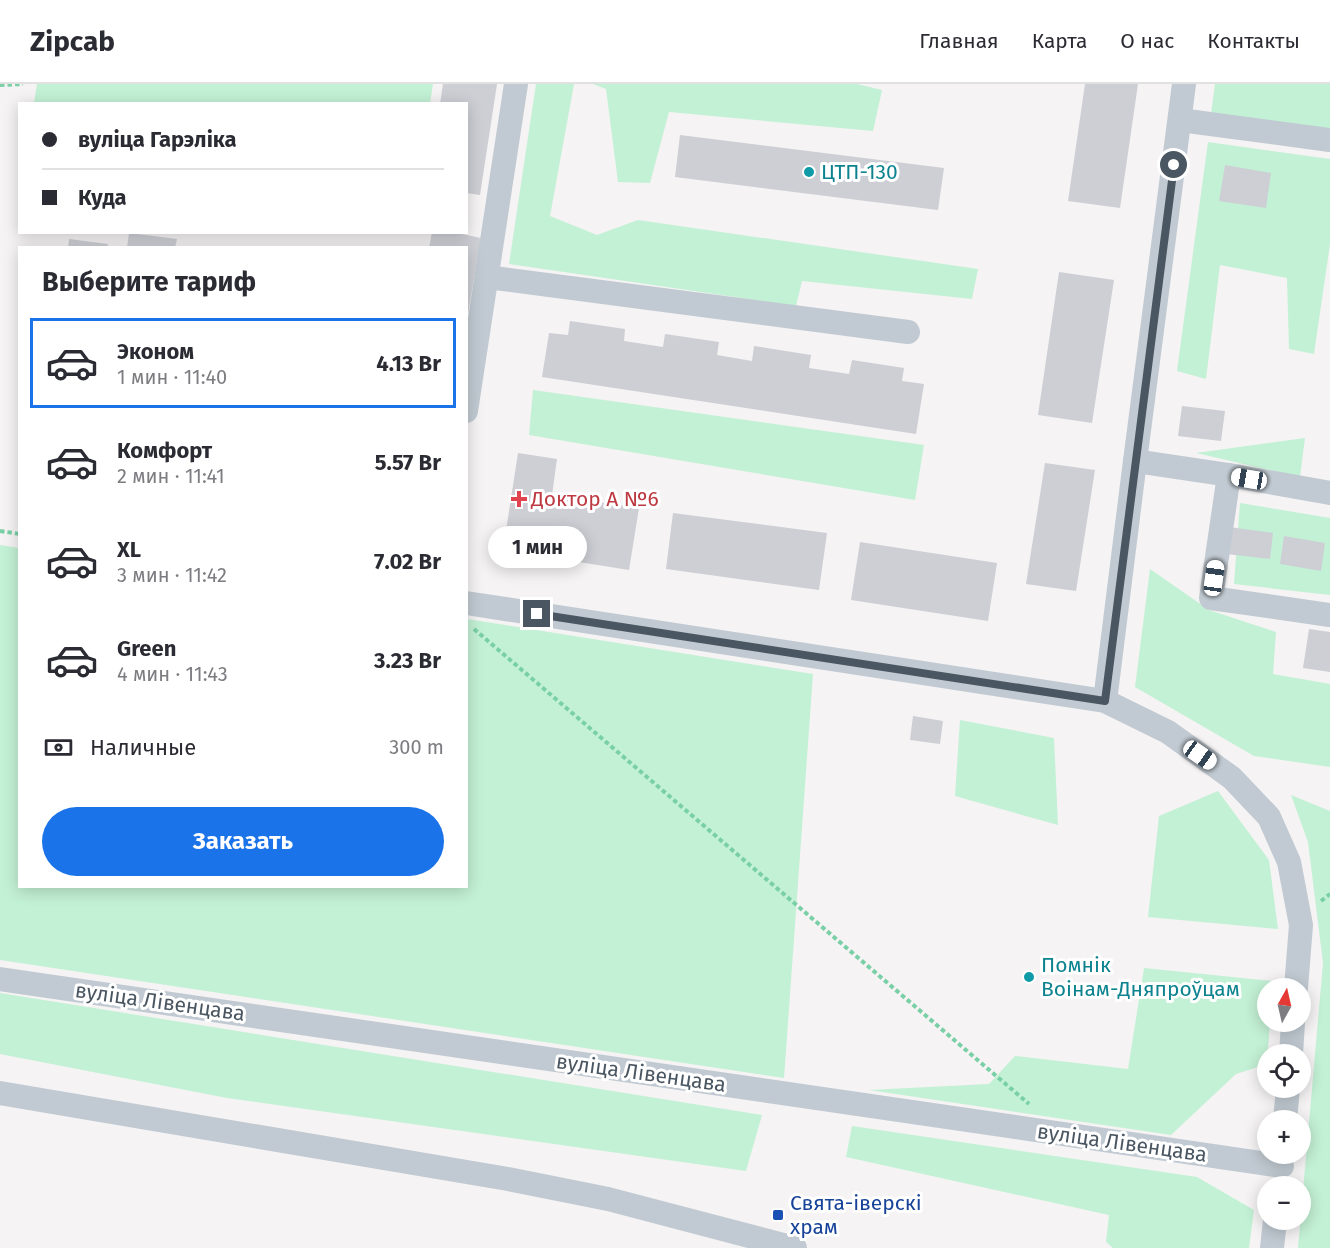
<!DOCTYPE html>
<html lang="ru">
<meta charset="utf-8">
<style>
:root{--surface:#fff;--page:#f7f7f7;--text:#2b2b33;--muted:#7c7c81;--line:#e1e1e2;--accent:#1a73e8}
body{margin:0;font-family:"Fira Sans",sans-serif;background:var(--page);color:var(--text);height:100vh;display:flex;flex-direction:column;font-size:22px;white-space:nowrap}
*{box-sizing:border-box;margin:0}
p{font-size:20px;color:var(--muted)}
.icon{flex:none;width:33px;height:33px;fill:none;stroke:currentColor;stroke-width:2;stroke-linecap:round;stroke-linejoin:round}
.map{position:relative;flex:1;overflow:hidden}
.drawer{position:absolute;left:18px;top:162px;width:450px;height:642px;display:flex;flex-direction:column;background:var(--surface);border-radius:0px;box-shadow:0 3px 15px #0003}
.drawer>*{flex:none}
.guide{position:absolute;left:18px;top:18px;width:450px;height:132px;border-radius:0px;box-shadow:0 3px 15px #0003;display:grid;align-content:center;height:132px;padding:0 24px;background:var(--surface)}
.needle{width:39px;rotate:8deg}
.buttons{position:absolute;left:1257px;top:894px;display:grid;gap:12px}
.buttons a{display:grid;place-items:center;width:54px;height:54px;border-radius:50%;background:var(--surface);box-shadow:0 3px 15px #0003;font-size:30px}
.end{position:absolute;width:27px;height:27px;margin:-14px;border:8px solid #4a5661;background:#fff;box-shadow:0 0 0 3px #fff}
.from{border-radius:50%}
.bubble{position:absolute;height:42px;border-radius:21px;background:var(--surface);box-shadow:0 3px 15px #0003;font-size:20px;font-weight:700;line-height:42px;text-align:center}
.car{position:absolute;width:18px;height:36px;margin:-18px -9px;border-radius:8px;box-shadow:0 0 4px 2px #0007;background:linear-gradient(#fff 24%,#345 0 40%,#fff 0 76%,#345 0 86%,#fff 0)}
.guide b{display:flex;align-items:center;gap:21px;height:57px;font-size:22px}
.guide b+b{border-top:2px solid var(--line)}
.guide i{width:15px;height:15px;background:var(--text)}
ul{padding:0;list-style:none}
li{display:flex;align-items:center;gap:18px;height:90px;margin:0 12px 9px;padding:0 12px;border:3px solid transparent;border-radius:0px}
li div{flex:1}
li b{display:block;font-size:22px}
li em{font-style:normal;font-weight:700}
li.on{border-color:var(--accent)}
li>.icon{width:54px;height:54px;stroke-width:1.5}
h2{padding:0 24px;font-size:27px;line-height:72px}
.pay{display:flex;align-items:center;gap:15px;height:66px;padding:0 24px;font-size:22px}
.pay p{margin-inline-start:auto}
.action{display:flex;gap:12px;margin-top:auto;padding:12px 24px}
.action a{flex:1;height:69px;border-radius:36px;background:var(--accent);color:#fff;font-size:24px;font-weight:700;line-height:69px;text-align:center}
header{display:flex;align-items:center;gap:36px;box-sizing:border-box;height:84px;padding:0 30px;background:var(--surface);border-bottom:2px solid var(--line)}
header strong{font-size:28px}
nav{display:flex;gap:33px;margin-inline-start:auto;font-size:21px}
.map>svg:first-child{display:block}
.green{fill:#c3f1d5}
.building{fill:#cdcfd5}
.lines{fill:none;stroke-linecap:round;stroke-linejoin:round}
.path{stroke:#7ad0a6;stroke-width:4;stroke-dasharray:4.5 3;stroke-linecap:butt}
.minor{stroke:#c1cad2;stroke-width:24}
.route{stroke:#4a5661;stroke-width:8}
.culture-dot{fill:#0f9aa8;stroke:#fff;stroke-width:2}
.health-dot{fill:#e0444e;stroke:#fff;stroke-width:2}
.transit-dot{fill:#1a4fb4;stroke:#fff;stroke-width:2}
.labels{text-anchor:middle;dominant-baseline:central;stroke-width:6;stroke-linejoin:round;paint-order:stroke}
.culture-label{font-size:21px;fill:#0d838f;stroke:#fff;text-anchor:start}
.health-label{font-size:21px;fill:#be3a42;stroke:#fff;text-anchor:start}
.street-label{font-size:21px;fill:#4a5661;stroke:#fff}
.transit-label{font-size:21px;fill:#164399;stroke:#fff;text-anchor:start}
</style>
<header>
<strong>Zipcab</strong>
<nav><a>Главная</a><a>Карта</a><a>О нас</a><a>Контакты</a></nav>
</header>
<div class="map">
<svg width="1330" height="1164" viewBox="0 0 1330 1164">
<rect width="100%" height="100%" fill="#f5f3f3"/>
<g class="green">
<path d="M37 0H433L430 19H34Z"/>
<path d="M536 0H574L550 132 597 151 638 136 978 185 972 215 802 197 796 222 509 180Z"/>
<path d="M593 0H857L882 6 873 47 669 28 650 99 618 98 606 5Z"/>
<path d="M1215 0H1330V47L1211 30Z"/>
<path d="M1208 58 1330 75V160L1314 270 1289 265 1287 194 1220 181 1206 295 1177 287Z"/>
<path d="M533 306 924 361 915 416 529 351Z"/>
<path d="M1305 354 1300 393 1196 369Z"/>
<path d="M1240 419 1330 434V511L1234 500Z"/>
<path d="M0 461 19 464 20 802H466L467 535 813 590 784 994 0 876Z"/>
<path d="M1150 485 1209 526 1276 548 1273 590 1330 600V683L1254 672 1135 603Z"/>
<path d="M960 636 1054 654 1058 741 955 712Z"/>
<path d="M1218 707 1269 776 1278 845 1148 833 1159 732Z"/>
<path d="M1291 711 1330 727V1164H1298L1323 879 1308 758Z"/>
<path d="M1144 884 1272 897V904H1268V938H1270L1267 980 1236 990 1171 1051 869 1006 989 1000 1015 972 1128 985Z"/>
<path d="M0 909 762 1031 746 1087 227 1014 0 970Z"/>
<path d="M852 1042 1197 1093 1254 1126 1249 1164H1113L1106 1158 1109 1131 846 1073Z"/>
</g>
<g class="building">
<path d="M443 0H497L480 111 466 109V20H440Z"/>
<path d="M1085 0H1138L1120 124 1068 117Z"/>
<path d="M680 51 944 84 938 126 675 93Z"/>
<path d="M1225 81 1271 89 1266 124 1219 117Z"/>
<path d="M432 148H453L481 154 468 230H466V164H429Z"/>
<path d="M129 149 177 155 175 164H127Z"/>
<path d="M69 155 108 160 107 164H68Z"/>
<path d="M1059 188 1114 196 1092 339 1038 331Z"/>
<path d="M570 237 625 245 624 257 663 263 665 250 719 258 717 271 752 277 754 262 811 271 809 284 849 290 852 276 904 284 902 297 924 300 916 350 542 293 549 249 568 251Z"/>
<path d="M1182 322 1225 327 1221 357 1178 352Z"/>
<path d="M518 369 557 375 552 411 639 424 629 486 503 466Z"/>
<path d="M1045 379 1095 386 1076 507 1026 500Z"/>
<path d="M673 429 827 449 819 506 666 485Z"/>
<path d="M1229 443 1273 449 1270 475 1226 470Z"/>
<path d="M1284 452 1325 459 1321 487 1280 480Z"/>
<path d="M860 458 997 479 988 537 851 516Z"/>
<path d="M1309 545 1330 548V588L1303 584Z"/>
<path d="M913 632 943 637 940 660 910 656Z"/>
</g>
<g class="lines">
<g class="path">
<path d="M0 1 23 0"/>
<path d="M0 447 20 450"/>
<path d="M474 545 1029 1020"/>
<path d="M1321 817 1330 810"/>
</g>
<g class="minor">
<path d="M1180 36 1330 56"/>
<path d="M487 193 908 248"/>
<path d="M466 327 516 0"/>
<path d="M1135 377 1229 391"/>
<path d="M1330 409 1229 391 1211 514 1330 531"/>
<path d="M466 519 1105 617 1168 648 1232 694 1269 733 1289 778 1301 841 1296 904"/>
<path d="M1105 617 1135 377 1184 0"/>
<path d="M0 895 1282 1082"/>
<path d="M1291 970 1293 938"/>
<path d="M0 1009 508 1095 608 1115 795 1164"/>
<path d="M1285 1036 1288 1004"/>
<path d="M1272 1164 1275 1136"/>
</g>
</g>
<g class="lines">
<path class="route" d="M537 530 1105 617 1174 81"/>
</g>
<g class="culture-dot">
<circle cx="809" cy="88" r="6"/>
<circle cx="1029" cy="893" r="6"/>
</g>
<path class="health-dot" d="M516 406h6v6h6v6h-6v6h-6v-6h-6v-6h6z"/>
<rect class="transit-dot" x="772" y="1125" width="12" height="12" rx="3"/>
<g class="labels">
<g class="culture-label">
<text x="821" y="88">ЦТП-130</text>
<text x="1041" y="881">Помнік<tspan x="1041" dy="24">Воінам-Дняпроўцам</tspan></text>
</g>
<g class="health-label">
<text x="531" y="415">Доктор А №6</text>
</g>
<g class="street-label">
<text transform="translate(160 918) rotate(8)">вуліца Лівенцава</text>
<text transform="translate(641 989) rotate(8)">вуліца Лівенцава</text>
<text transform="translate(1122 1059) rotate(8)">вуліца Лівенцава</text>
</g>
<g class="transit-label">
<text x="790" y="1119">Свята-іверскі<tspan x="790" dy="24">храм</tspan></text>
</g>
</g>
</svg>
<div class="buttons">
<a><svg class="needle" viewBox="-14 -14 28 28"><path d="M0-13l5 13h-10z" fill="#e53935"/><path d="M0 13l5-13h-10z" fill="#7c7c81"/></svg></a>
<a><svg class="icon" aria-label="locate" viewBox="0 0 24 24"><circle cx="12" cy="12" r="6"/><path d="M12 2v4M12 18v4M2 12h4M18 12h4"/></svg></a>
<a>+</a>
<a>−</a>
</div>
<i class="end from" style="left:1174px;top:81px"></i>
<i class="end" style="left:537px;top:530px"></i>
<div class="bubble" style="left:488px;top:442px;width:99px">1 мин</div>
<i class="car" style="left:1249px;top:395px;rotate:280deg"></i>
<i class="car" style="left:1214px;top:494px;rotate:8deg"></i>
<i class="car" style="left:1200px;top:671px;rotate:125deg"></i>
<div class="guide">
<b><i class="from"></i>вуліца Гарэліка</b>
<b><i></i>Куда</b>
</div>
<section class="drawer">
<h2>Выберите тариф</h2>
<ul>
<li class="on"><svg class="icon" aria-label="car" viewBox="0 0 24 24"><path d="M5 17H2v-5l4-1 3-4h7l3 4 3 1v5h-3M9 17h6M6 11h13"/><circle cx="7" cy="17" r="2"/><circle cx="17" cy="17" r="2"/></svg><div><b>Эконом</b><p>1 мин · 11:40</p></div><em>4.13 Br</em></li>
<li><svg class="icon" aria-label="car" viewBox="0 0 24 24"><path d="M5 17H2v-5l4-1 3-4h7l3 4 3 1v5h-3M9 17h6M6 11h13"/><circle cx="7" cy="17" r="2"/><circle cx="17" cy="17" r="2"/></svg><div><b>Комфорт</b><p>2 мин · 11:41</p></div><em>5.57 Br</em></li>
<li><svg class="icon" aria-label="car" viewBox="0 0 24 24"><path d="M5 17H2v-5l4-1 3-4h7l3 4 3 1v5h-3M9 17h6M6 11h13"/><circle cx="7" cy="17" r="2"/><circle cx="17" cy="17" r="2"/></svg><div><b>XL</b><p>3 мин · 11:42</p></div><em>7.02 Br</em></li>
<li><svg class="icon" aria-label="car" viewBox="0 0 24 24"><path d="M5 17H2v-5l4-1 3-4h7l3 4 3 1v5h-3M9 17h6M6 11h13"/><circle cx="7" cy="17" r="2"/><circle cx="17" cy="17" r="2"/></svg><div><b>Green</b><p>4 мин · 11:43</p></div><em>3.23 Br</em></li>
</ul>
<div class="pay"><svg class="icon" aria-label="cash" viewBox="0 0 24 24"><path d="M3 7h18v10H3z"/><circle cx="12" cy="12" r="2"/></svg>Наличные<p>300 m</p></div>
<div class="action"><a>Заказать</a></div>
</section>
</div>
